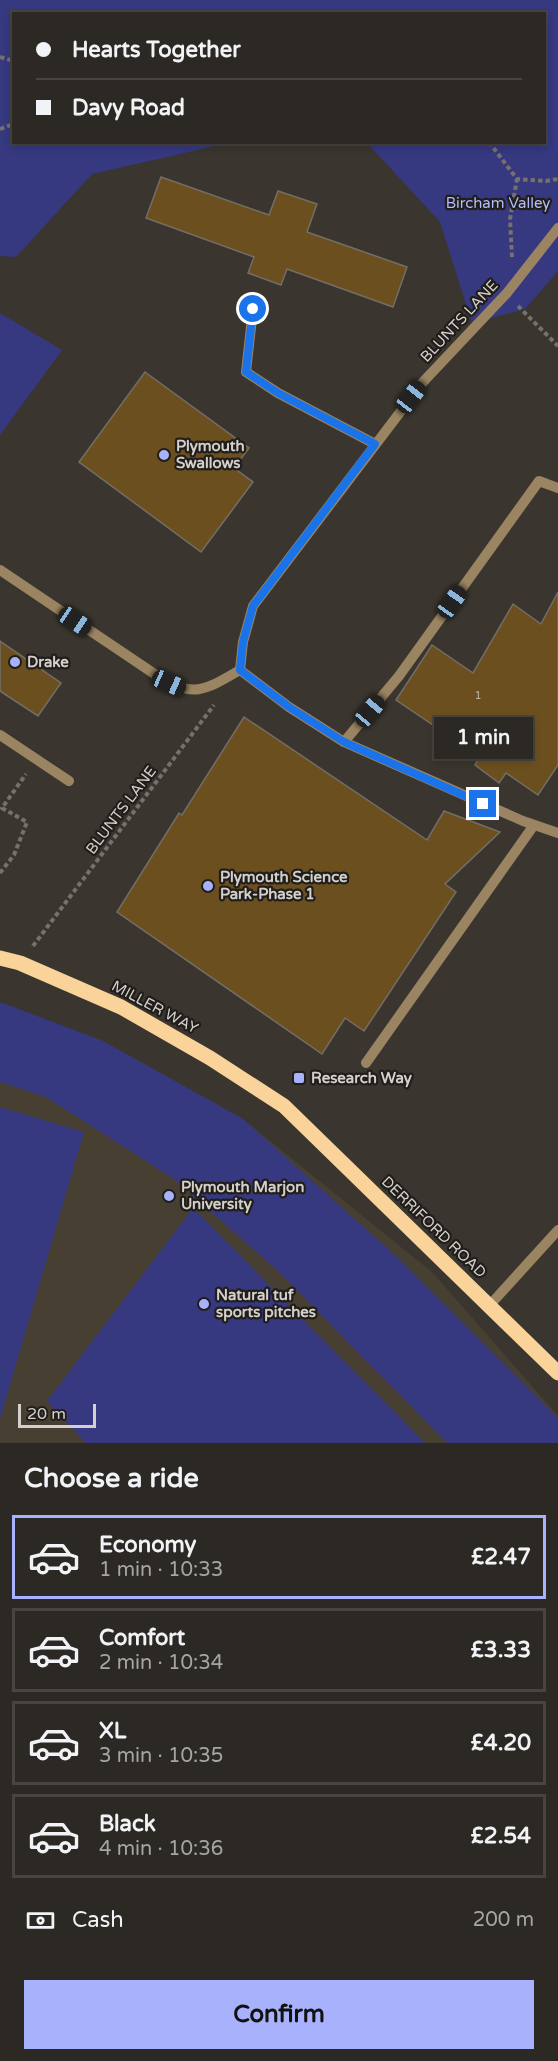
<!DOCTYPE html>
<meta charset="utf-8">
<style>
:root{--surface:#2c2823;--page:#383430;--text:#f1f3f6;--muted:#a6a6a6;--line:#484441;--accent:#a7b1fc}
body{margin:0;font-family:"Varela Round",sans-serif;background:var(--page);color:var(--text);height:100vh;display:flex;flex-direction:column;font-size:22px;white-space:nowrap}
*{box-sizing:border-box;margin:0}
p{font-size:20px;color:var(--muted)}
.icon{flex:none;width:33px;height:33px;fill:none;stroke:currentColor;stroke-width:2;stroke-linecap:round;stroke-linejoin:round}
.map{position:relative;height:1443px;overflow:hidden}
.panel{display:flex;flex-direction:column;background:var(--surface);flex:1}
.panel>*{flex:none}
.guide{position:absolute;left:12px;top:12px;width:534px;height:132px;border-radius:0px;box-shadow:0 3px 9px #0003,0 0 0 2px var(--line);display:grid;align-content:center;height:132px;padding:0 24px;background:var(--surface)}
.scale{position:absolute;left:18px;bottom:15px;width:78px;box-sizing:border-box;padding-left:6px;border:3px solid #d4d1cd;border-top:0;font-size:16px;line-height:21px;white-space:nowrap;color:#d4d1cd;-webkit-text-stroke:4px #201d1a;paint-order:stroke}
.end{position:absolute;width:27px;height:27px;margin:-14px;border:8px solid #1a73e8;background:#fff;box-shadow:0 0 0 3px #fff}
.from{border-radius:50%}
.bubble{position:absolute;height:42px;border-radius:0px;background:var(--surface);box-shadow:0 3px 9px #0003,0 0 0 2px var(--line);font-size:20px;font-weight:800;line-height:42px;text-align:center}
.car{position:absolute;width:18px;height:36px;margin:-18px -9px;border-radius:8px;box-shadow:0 0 4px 2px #0007;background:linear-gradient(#222 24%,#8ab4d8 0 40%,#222 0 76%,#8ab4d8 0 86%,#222 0)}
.guide b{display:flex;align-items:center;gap:21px;height:57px;font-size:22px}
.guide b+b{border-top:2px solid var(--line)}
.guide i{width:15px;height:15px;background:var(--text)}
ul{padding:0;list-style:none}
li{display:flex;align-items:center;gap:18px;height:84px;margin:0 12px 9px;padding:0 12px;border:3px solid var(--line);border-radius:0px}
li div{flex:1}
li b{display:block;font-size:22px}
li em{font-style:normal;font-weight:800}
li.selected{border-color:var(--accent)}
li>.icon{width:54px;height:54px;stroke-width:1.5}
h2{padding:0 24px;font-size:27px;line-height:72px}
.pay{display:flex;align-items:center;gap:15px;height:66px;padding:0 24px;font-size:22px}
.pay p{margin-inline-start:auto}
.action{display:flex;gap:12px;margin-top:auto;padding:12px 24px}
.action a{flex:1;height:69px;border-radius:0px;background:var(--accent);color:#111;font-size:24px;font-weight:800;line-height:69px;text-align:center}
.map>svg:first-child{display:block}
.built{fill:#473f32}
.green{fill:#363880}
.building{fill:#6c4f1f;stroke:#736e66;stroke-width:1.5}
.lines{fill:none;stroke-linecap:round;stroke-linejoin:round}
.path{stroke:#75716b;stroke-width:4;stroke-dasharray:4.5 3;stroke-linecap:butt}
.minor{stroke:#9b8461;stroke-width:10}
.major{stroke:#f9d399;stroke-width:15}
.route{stroke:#1a73e8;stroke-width:8}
.poi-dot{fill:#a7b1fc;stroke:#201d1a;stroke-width:2}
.labels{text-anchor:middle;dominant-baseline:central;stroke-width:4.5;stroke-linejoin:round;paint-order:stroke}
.number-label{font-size:12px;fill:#bab0a2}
.park-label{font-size:15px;fill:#b2bbfd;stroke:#201d1a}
.street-label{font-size:15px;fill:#d4d1cd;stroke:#201d1a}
.poi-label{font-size:15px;font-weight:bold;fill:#d4d1cd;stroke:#201d1a;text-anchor:start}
</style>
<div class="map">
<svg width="558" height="1443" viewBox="0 0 558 1443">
<rect width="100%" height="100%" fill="#3a362f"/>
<path class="built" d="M0 1002 103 1041 243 1119 433 1273 558 1416V1443H0Z"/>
<g class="green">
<path d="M0 0H558V271L525 309 472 323 440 222 370 146 354 143 544 142V14H14V142L228 143 92 174 16 257 0 256Z"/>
<path d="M0 313 62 350 0 435Z"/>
<path d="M0 1002 103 1041 243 1119 397 1257 558 1418V1443H447L278 1271 174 1179 46 1097 0 1082Z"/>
<path d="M0 1107 84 1132 0 1419Z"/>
<path d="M193 1208 425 1443H86L47 1401Z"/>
</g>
<g class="building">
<path d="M161 177 269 215 278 191 317 204 307 232 407 267 393 307 287 269 281 285 248 273 254 257 146 218Z"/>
<path d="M145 372 249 448 234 468 253 482 201 552 79 462Z"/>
<path d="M558 592V765L538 795 506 773 499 783 475 765 480 756 440 728 439 729 396 700 432 645 473 673 513 604 541 624Z"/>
<path d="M0 641 61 683 38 716 0 691Z"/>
<path d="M244 717 427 840 444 811 500 832 445 884 456 892 364 1031 345 1018 322 1054 117 912 179 813 182 815Z"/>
</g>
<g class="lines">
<g class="path">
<path d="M0 57 14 61"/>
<path d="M0 129 14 124"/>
<path d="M489 142 517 179 546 181 558 179"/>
<path d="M512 257 510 219 517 179"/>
<path d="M518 306 558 346"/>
<path d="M0 873 14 855 27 822 2 808 26 774"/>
<path d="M33 946 214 705"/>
</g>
<g class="minor">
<path d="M253 309 246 372 278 393 375 444"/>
<path d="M0 570 159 677C194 699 207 689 240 670"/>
<path d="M240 670 243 642 253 606 423 382 507 293 558 228"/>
<path d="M240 670 289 707 344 742 523 821 558 833"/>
<path d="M0 735 69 781"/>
<path d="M344 742 399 676 539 481 558 488"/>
<path d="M366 1063 534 825"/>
<path d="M489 1306 558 1230"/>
</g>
<path class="major" d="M0 958 20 963 121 1007 210 1058 284 1106 558 1373"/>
</g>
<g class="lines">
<path class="route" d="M253 309 246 372 278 393 375 444 253 606 243 642 240 670 289 707 344 742 483 804"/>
</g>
<g class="poi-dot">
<circle cx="164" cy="455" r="6"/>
<circle cx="15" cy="662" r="6"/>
<circle cx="208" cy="886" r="6"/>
<rect x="293" y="1072" width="12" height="12" rx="3"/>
<circle cx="169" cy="1196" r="6"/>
<circle cx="204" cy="1304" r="6"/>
</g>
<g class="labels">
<g class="number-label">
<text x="478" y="695">1</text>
</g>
<g class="park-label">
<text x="498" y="203">Bircham Valley</text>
</g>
<g class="street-label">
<text transform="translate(459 321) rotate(-47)">BLUNTS LANE</text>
<text transform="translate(121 810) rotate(-53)">BLUNTS LANE</text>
<text transform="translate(155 1007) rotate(28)">MILLER WAY</text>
<text transform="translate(434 1227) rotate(44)">DERRIFORD ROAD</text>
</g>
<g class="poi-label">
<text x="176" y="446">Plymouth<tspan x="176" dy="17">Swallows</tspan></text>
<text x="27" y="662">Drake</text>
<text x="220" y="877">Plymouth Science<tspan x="220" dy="17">Park-Phase 1</tspan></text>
<text x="311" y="1078">Research Way</text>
<text x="181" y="1187">Plymouth Marjon<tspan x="181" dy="17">University</tspan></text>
<text x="216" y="1295">Natural tuf<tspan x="216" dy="17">sports pitches</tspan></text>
</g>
</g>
</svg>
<div class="scale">20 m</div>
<i class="end from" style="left:253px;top:309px"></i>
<i class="end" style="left:483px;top:804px"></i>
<div class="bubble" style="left:434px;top:717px;width:99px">1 min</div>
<i class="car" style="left:411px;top:397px;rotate:38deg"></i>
<i class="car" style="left:452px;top:602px;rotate:35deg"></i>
<i class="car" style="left:75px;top:621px;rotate:124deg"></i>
<i class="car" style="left:169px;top:683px;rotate:114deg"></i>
<i class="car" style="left:370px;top:711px;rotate:40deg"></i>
<div class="guide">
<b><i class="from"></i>Hearts Together</b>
<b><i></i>Davy Road</b>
</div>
</div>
<section class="panel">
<h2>Choose a ride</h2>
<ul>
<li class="selected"><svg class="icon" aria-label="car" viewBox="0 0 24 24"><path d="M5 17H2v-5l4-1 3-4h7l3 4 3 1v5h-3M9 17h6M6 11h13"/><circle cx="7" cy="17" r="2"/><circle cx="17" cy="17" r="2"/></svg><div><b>Economy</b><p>1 min · 10:33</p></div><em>£2.47</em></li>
<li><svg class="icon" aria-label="car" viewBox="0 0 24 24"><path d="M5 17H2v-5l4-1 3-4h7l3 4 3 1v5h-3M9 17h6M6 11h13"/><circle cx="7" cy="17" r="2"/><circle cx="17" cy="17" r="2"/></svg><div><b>Comfort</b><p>2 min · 10:34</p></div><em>£3.33</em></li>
<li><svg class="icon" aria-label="car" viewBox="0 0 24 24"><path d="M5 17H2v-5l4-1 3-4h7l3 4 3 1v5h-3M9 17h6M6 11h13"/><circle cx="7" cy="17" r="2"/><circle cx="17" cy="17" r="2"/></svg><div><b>XL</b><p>3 min · 10:35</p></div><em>£4.20</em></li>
<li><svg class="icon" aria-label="car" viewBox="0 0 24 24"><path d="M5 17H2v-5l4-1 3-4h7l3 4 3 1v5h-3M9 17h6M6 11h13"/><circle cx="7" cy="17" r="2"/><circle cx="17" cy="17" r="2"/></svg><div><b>Black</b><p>4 min · 10:36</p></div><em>£2.54</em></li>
</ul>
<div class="pay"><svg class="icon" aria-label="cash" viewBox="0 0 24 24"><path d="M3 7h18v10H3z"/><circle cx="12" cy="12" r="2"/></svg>Cash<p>200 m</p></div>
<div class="action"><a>Confirm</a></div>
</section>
